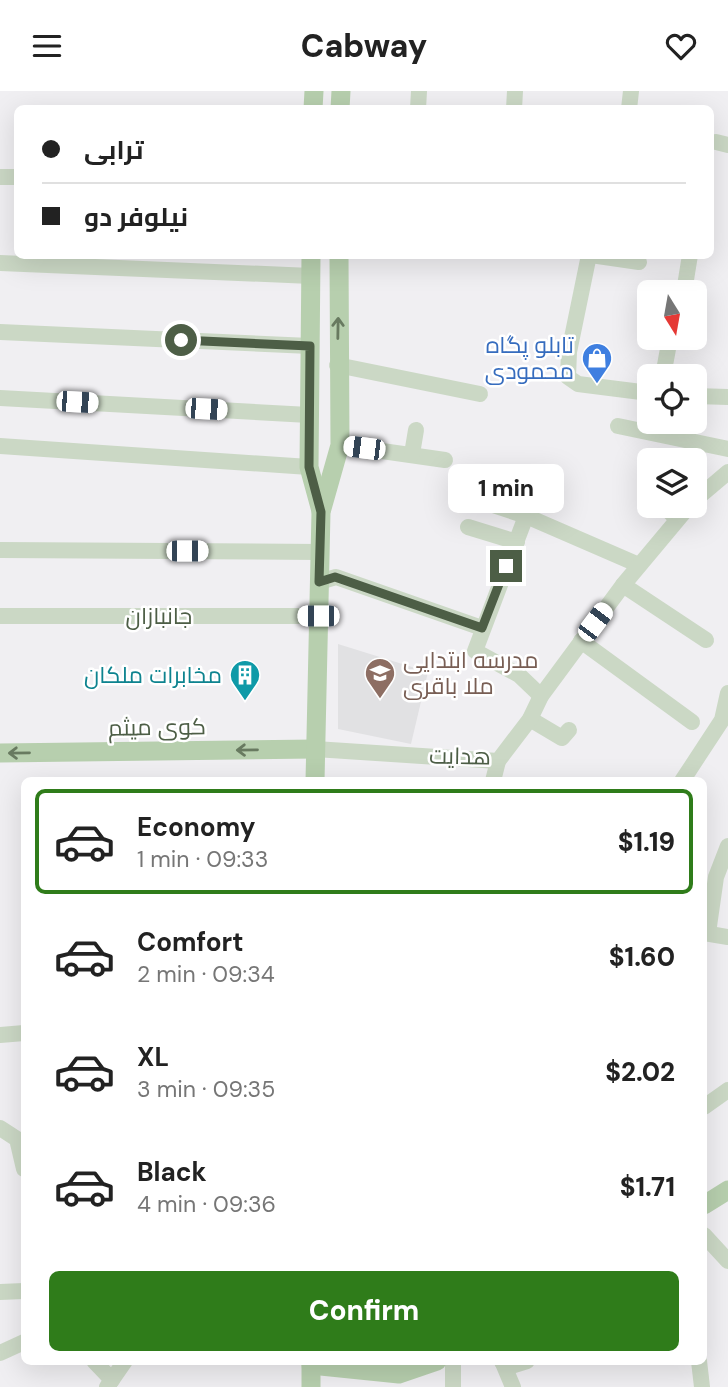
<!DOCTYPE html>
<meta charset="utf-8">
<style>
:root{--surface:#fff;--page:#f2f2f2;--text:#222;--muted:#767676;--line:#e0e0e0;--accent:#2f7c1a}
body{margin:0;font-family:"DM Sans",Cairo,sans-serif;background:var(--page);color:var(--text);height:100vh;display:flex;flex-direction:column;font-size:26px;white-space:nowrap}
*{box-sizing:border-box;margin:0}
p{font-size:23px;color:var(--muted)}
.icon{flex:none;width:38px;height:38px;fill:none;stroke:currentColor;stroke-width:2;stroke-linecap:round;stroke-linejoin:round}
.map{position:relative;flex:1;overflow:hidden}
.panel{position:absolute;left:21px;top:686px;width:686px;height:588px;display:flex;flex-direction:column;background:var(--surface);border-radius:10px;box-shadow:0 7px 28px #0002}
.panel>*{flex:none}
.top-card{position:absolute;left:14px;top:14px;width:700px;height:154px;border-radius:10px;box-shadow:0 7px 28px #0002;display:grid;align-content:center;height:154px;padding:0 28px;background:var(--surface)}
.needle{width:46px;rotate:169deg}
.fabs{position:absolute;left:637px;top:189px;display:grid;gap:14px}
.fabs a{display:grid;place-items:center;width:70px;height:70px;border-radius:10px;background:var(--surface);box-shadow:0 7px 28px #0002;font-size:35px}
.end{position:absolute;width:32px;height:32px;margin:-16px;border:9px solid #4d5e46;background:#fff;box-shadow:0 0 0 4px #fff}
.from{border-radius:50%}
.bubble{position:absolute;height:49px;border-radius:10px;background:var(--surface);box-shadow:0 7px 28px #0002;font-size:23px;font-weight:800;line-height:49px;text-align:center}
.car{position:absolute;width:21px;height:42px;margin:-21px -10px;border-radius:9px;box-shadow:0 0 5px 2px #0007;background:linear-gradient(#fff 24%,#345 0 40%,#fff 0 76%,#345 0 86%,#fff 0)}
.top-card b{display:flex;align-items:center;gap:24px;height:66px;font-size:26px}
.top-card b+b{border-top:2px solid var(--line)}
.top-card i{width:18px;height:18px;background:var(--text)}
ul{padding:12px 0 0;list-style:none}
li{display:flex;align-items:center;gap:21px;height:105px;margin:0 14px 10px;padding:0 14px;border:4px solid transparent;border-radius:10px}
li div{flex:1}
li b{display:block;font-size:26px}
li em{font-style:normal;font-weight:800}
li.active{border-color:var(--accent)}
li>.icon{width:63px;height:63px;stroke-width:1.5}
.cta{display:flex;gap:14px;margin-top:auto;padding:14px 28px}
.cta a{flex:1;height:80px;border-radius:10px;background:var(--accent);color:#fff;font-size:28px;font-weight:800;line-height:80px;text-align:center}
header{display:flex;justify-content:space-between;align-items:center;height:91px;padding:0 28px;background:var(--surface);font-size:32px;font-weight:800}
.map>svg:first-child{display:block}
.education{fill:#e1e1e3}
.lines{fill:none;stroke-linecap:round;stroke-linejoin:round}
.minor{stroke:#cbd8c5;stroke-width:16}
.major{stroke:#b7cfae;stroke-width:19}
.oneway{stroke:#687a60}
.route{stroke:#4d5e46;stroke-width:9}
.labels{text-anchor:middle;dominant-baseline:central;stroke-width:5;stroke-linejoin:round;paint-order:stroke}
.shop-label{font-size:23px;fill:#366cbe;stroke:#fff;text-anchor:end}
.street-label{font-size:23px;fill:#4d5e46;stroke:#fff}
.education-label{font-size:23px;fill:#785e54;stroke:#fff;text-anchor:start}
.culture-label{font-size:23px;fill:#0d838f;stroke:#fff;text-anchor:end}
</style>
<header><svg class="icon" aria-label="menu" viewBox="0 0 24 24"><path d="M4 6h16M4 12h16M4 18h16"/></svg>Cabway<svg class="icon" aria-label="heart" viewBox="0 0 24 24"><path d="M12 20l-8-8c-3-5 5-10 8-4 3-6 11-1 8 4z"/></svg></header>
<div class="map">
<svg width="728" height="1296" viewBox="0 0 728 1296">
<rect width="100%" height="100%" fill="#f0eff2"/>
<path class="education" d="M338 553 428 581 411 653 338 638Z"/>
<g class="lines">
<g class="minor">
<path d="M418 18 419 0"/>
<path d="M514 18 515 0"/>
<path d="M629 18 631 0"/>
<path d="M716 51 728 54"/>
<path d="M0 86H18"/>
<path d="M589 164 569 261 568 286 578 293 649 302"/>
<path d="M591 164 639 171"/>
<path d="M0 172 311 185"/>
<path d="M684 201 690 164"/>
<path d="M0 241 310 255"/>
<path d="M337 274 480 303"/>
<path d="M663 285 670 247"/>
<path d="M695 305 728 306"/>
<path d="M0 307 309 324"/>
<path d="M618 335 728 358"/>
<path d="M340 354 445 369"/>
<path d="M0 355 309 376"/>
<path d="M412 363 416 339"/>
<path d="M469 406 526 425 639 474"/>
<path d="M695 409 728 381"/>
<path d="M664 415 677 428"/>
<path d="M526 425 475 560 519 584 541 605"/>
<path d="M468 436 517 451"/>
<path d="M0 459 320 461"/>
<path d="M319 491 336 486 482 537"/>
<path d="M623 494 706 549"/>
<path d="M0 525H318"/>
<path d="M581 550 692 631"/>
<path d="M530 628 562 647 569 639"/>
<path d="M315 658 498 670 530 628 541 605 623 494 689 415"/>
<path d="M493 690 498 670"/>
<path d="M682 690 722 629 728 602"/>
<path d="M704 842 728 846"/>
<path d="M708 842 716 786 728 755"/>
<path d="M0 944 24 942"/>
<path d="M704 1016 728 999"/>
<path d="M0 1037 17 1048 24 1078"/>
<path d="M704 1144 728 1170"/>
<path d="M0 1201 24 1200"/>
<path d="M0 1262 24 1251"/>
<path d="M94 1270 112 1289"/>
<path d="M453 1270V1296"/>
<path d="M502 1270 513 1296"/>
<path d="M699 1270 702 1296"/>
<path d="M502 1271 511 1275 527 1270"/>
<path d="M107 1296 125 1270"/>
</g>
<g class="major">
<path d="M313 18 314 0"/>
<path d="M340 18 341 0"/>
<path d="M311 164 309 376 321 420"/>
<path d="M0 662 315 658"/>
<path d="M315 690 321 421 340 354 339 164"/>
<path d="M704 1114 728 1099"/>
<path d="M311 1274 399 1283 437 1270"/>
<path d="M311 1296V1270"/>
</g>
</g>
<defs><path id="oneway-shaft" d="M-6 0H5M1.5-3L5.5 0L1.5 3" fill="none" stroke-width="1.6" stroke-linecap="round" stroke-linejoin="round" transform="scale(1.75)"/></defs>
<g class="oneway">
<use href="#oneway-shaft" transform="translate(338 237) rotate(-89)"/>
<use href="#oneway-shaft" transform="translate(247 659) rotate(179)"/>
<use href="#oneway-shaft" transform="translate(19 662) rotate(179)"/>
</g>
<g class="lines">
<path class="route" d="M181 249 310 255 309 376 321 421 319 491 335 486 482 537 506 475"/>
</g>
<defs>
<g id="shop-pin" transform="scale(1.575)"><path d="M0 17L-7.5 6A9.5 9.5 0 1 1 7.5 6Z" fill="#3f7fe0" stroke="#fff"/><path d="M-5-2.5h2.3a2.7 3.5 0 0 1 5.4 0H5L5.5 6h-11ZM-1.5-2.5h3a1.5 2.3 0 0 0-3 0Z" fill="#fff"/></g>
<g id="school-pin" transform="scale(1.575)"><path d="M0 17L-7.5 6A9.5 9.5 0 1 1 7.5 6Z" fill="#8d6e63" stroke="#fff"/><path d="M0-5L7-2L0 1L-7-2ZM-4 1L0 2.5L4 1V4Q0 6-4 4Z" fill="#fff"/></g>
<g id="building-pin" transform="scale(1.575)"><path d="M0 17L-7.5 6A9.5 9.5 0 1 1 7.5 6Z" fill="#0f9aa8" stroke="#fff"/><path d="M-4-6H4V6H1V3H-1V6H-4ZM-2.5-4.3h1.7v1.8h-1.7ZM.8-4.3h1.7v1.8H.8ZM-2.5-1h1.7V.8h-1.7ZM.8-1h1.7V.8H.8Z" fill="#fff"/></g>
</defs>
<g fill-rule="evenodd">
<use href="#shop-pin" x="597" y="267"/>
<use href="#school-pin" x="380" y="582"/>
<use href="#building-pin" x="245" y="584"/>
</g>
<g class="labels">
<g class="shop-label">
<text x="574" y="254">تابلو پگاه<tspan x="574" dy="26">محمودی</tspan></text>
</g>
<g class="street-label">
<text x="159" y="525">جانبازان</text>
<text transform="translate(157 636) rotate(-1)">کوی میثم</text>
<text transform="translate(460 665) rotate(1)">هدایت</text>
</g>
<g class="education-label">
<text x="403" y="569">مدرسه ابتدایی<tspan x="403" dy="26">ملا باقری</tspan></text>
</g>
<g class="culture-label">
<text x="222" y="584">مخابرات ملکان</text>
</g>
</g>
</svg>
<div class="fabs">
<a><svg class="needle" viewBox="-14 -14 28 28"><path d="M0-13l5 13h-10z" fill="#e53935"/><path d="M0 13l5-13h-10z" fill="#767676"/></svg></a>
<a><svg class="icon" aria-label="locate" viewBox="0 0 24 24"><circle cx="12" cy="12" r="6"/><path d="M12 2v4M12 18v4M2 12h4M18 12h4"/></svg></a>
<a><svg class="icon" aria-label="layers" viewBox="0 0 24 24"><path d="M12 4l9 5-9 5-9-5zM3 14l9 5 9-5"/></svg></a>
</div>
<i class="end from" style="left:181px;top:249px"></i>
<i class="end" style="left:506px;top:475px"></i>
<div class="bubble" style="left:448px;top:373px;width:116px">1 min</div>
<i class="car" style="left:77px;top:311px;rotate:93deg"></i>
<i class="car" style="left:206px;top:318px;rotate:93deg"></i>
<i class="car" style="left:364px;top:357px;rotate:277deg"></i>
<i class="car" style="left:187px;top:460px;rotate:90deg"></i>
<i class="car" style="left:318px;top:525px;rotate:270deg"></i>
<i class="car" style="left:595px;top:531px;rotate:37deg"></i>
<div class="top-card">
<b><i class="from"></i>ترابی</b>
<b><i></i>نیلوفر دو</b>
</div>
<section class="panel">
<ul>
<li class="active"><svg class="icon" aria-label="car" viewBox="0 0 24 24"><path d="M5 17H2v-5l4-1 3-4h7l3 4 3 1v5h-3M9 17h6M6 11h13"/><circle cx="7" cy="17" r="2"/><circle cx="17" cy="17" r="2"/></svg><div><b>Economy</b><p>1 min · 09:33</p></div><em>$1.19</em></li>
<li><svg class="icon" aria-label="car" viewBox="0 0 24 24"><path d="M5 17H2v-5l4-1 3-4h7l3 4 3 1v5h-3M9 17h6M6 11h13"/><circle cx="7" cy="17" r="2"/><circle cx="17" cy="17" r="2"/></svg><div><b>Comfort</b><p>2 min · 09:34</p></div><em>$1.60</em></li>
<li><svg class="icon" aria-label="car" viewBox="0 0 24 24"><path d="M5 17H2v-5l4-1 3-4h7l3 4 3 1v5h-3M9 17h6M6 11h13"/><circle cx="7" cy="17" r="2"/><circle cx="17" cy="17" r="2"/></svg><div><b>XL</b><p>3 min · 09:35</p></div><em>$2.02</em></li>
<li><svg class="icon" aria-label="car" viewBox="0 0 24 24"><path d="M5 17H2v-5l4-1 3-4h7l3 4 3 1v5h-3M9 17h6M6 11h13"/><circle cx="7" cy="17" r="2"/><circle cx="17" cy="17" r="2"/></svg><div><b>Black</b><p>4 min · 09:36</p></div><em>$1.71</em></li>
</ul>
<div class="cta"><a>Confirm</a></div>
</section>
</div>
